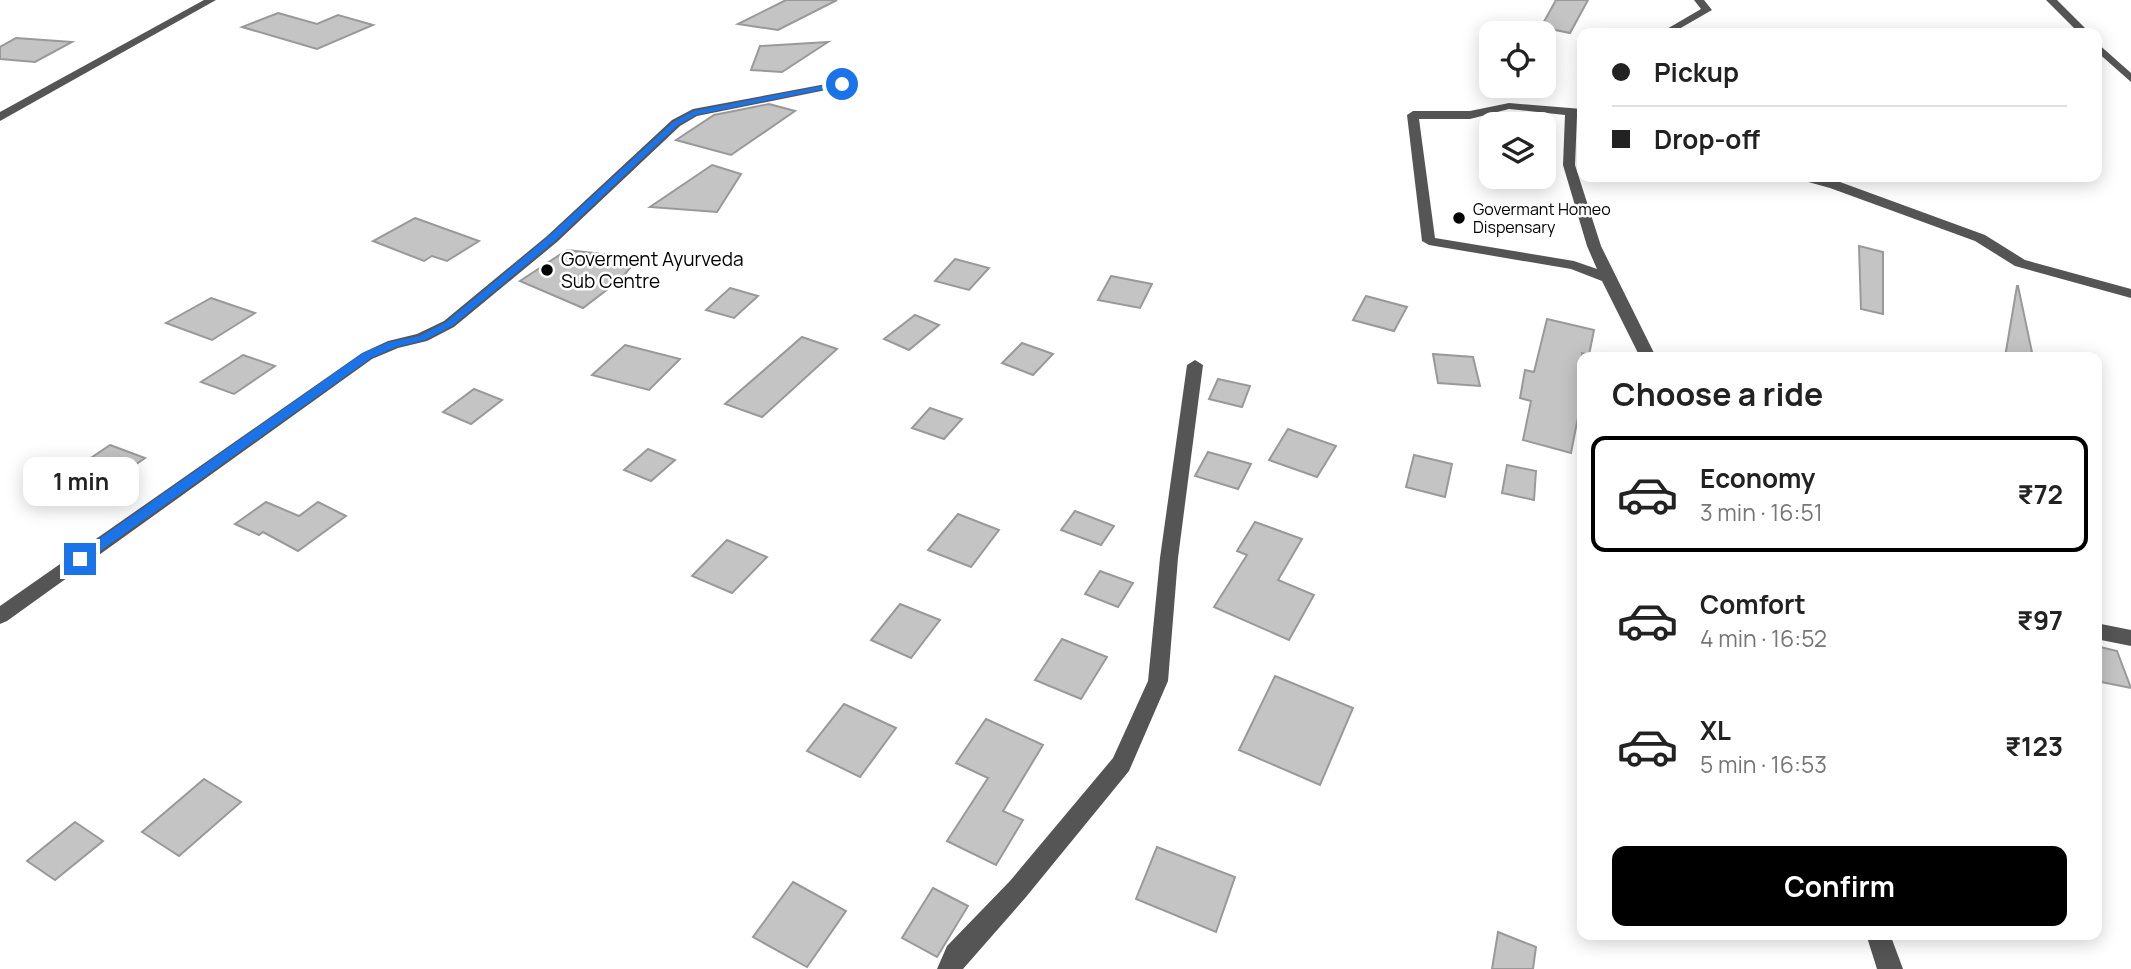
<!DOCTYPE html>
<meta charset="utf-8">
<style>
:root{--surface:#fff;--page:#f2f2f2;--text:#222;--muted:#767676;--line:#e0e0e0;--accent:#000}
body{margin:0;font-family:Manrope,sans-serif;background:var(--page);color:var(--text);height:100vh;display:flex;flex-direction:column;font-size:26px;white-space:nowrap}
*{box-sizing:border-box;margin:0}
p{font-size:23px;color:var(--muted)}
.icon{flex:none;width:38px;height:38px;fill:none;stroke:currentColor;stroke-width:2;stroke-linecap:round;stroke-linejoin:round}
.map{position:relative;flex:1;overflow:hidden}
.details{position:absolute;left:1577px;top:352px;width:525px;height:588px;display:flex;flex-direction:column;background:var(--surface);border-radius:14px;box-shadow:0 4px 18px #0003}
.details>*{flex:none}
.guide{position:absolute;left:1577px;top:28px;width:525px;height:154px;border-radius:14px;box-shadow:0 4px 18px #0003;display:grid;align-content:center;height:154px;padding:0 35px;background:var(--surface)}
.fabs{position:absolute;left:1479px;top:21px;display:grid;gap:14px}
.fabs a{display:grid;place-items:center;width:77px;height:77px;border-radius:14px;background:var(--surface);box-shadow:0 4px 18px #0003;font-size:35px}
.end{position:absolute;width:32px;height:32px;margin:-16px;border:9px solid #1a73e8;background:#fff;box-shadow:0 0 0 4px #fff}
.from{border-radius:50%}
.bubble{position:absolute;height:49px;border-radius:14px;background:var(--surface);box-shadow:0 4px 18px #0003;font-size:23px;font-weight:700;line-height:49px;text-align:center}
.guide b{display:flex;align-items:center;gap:24px;height:66px;font-size:26px}
.guide b+b{border-top:2px solid var(--line)}
.guide i{width:18px;height:18px;background:var(--text)}
ul{padding:0;list-style:none}
li{display:flex;align-items:center;gap:21px;height:116px;margin:0 14px 10px;padding:0 21px;border:4px solid transparent;border-radius:14px}
li div{flex:1}
li b{display:block;font-size:26px}
li em{font-style:normal;font-weight:700}
li.selected{border-color:var(--accent)}
li>.icon{width:63px;height:63px;stroke-width:1.5}
h2{padding:0 35px;font-size:32px;line-height:84px}
.cta{display:flex;gap:14px;margin-top:auto;padding:14px 35px}
.cta a{flex:1;height:80px;border-radius:14px;background:var(--accent);color:#fff;font-size:28px;font-weight:700;line-height:80px;text-align:center}
.map>svg:first-child{display:block}
.building{fill:#c4c4c4;stroke:#999;stroke-width:2}
.lines{fill:none;stroke-linecap:round;stroke-linejoin:round}
.minor{fill:#555;fill-rule:evenodd}
.route{fill:#1a73e8}
.poi-dot{fill:#000;stroke:#fff;stroke-width:2.5}
.labels{text-anchor:middle;dominant-baseline:central;stroke-width:5;stroke-linejoin:round;paint-order:stroke}
.far-poi-label{font-size:16px;fill:#000;stroke:#fff;text-anchor:start}
.poi-label{font-size:19px;fill:#000;stroke:#fff;text-anchor:start}
</style>
<div class="map">
<svg width="2131" height="969" viewBox="0 0 2131 969">
<rect width="100%" height="100%" fill="#fff"/>
<g class="building">
<path d="M786 0H837L778 30 738 24Z"/>
<path d="M1556 0H1588L1570 33 1541 27Z"/>
<path d="M278 13 317 24 338 15 373 25 317 49 242 27Z"/>
<path d="M16 38 72 42 35 62 0 59V47Z"/>
<path d="M828 42 782 72 751 70 760 46Z"/>
<path d="M769 104 795 111 731 155 676 140 714 115Z"/>
<path d="M712 165 741 174 717 212 650 207Z"/>
<path d="M415 218 479 241 447 261 432 256 424 261 373 241Z"/>
<path d="M1859 246 1883 252V314L1861 309Z"/>
<path d="M567 250 638 258 621 279 583 308 520 281Z"/>
<path d="M955 259 989 268 969 290 935 281Z"/>
<path d="M1111 276 1152 284 1140 308 1098 300Z"/>
<path d="M2017 286H2018L2033 357H2005Z"/>
<path d="M730 288 758 296 734 318 706 310Z"/>
<path d="M1366 296 1407 307 1394 331 1353 320Z"/>
<path d="M211 298 255 313 212 340 166 323Z"/>
<path d="M915 315 939 325 909 350 884 339Z"/>
<path d="M1547 319 1594 330 1589 355 1582 353V413L1579 412 1571 453 1523 440 1531 401 1520 398 1525 370 1534 372Z"/>
<path d="M802 337 837 349 762 417 725 404Z"/>
<path d="M1022 343 1053 354 1033 375 1002 363Z"/>
<path d="M625 345 680 359 649 390 592 375Z"/>
<path d="M1433 354 1473 357 1480 386 1438 383Z"/>
<path d="M243 355 275 366 234 394 201 382Z"/>
<path d="M1218 379 1250 386 1242 407 1209 399Z"/>
<path d="M474 389 502 400 471 424 443 412Z"/>
<path d="M930 408 962 419 944 439 912 428Z"/>
<path d="M1288 429 1336 446 1317 477 1269 460Z"/>
<path d="M110 445 145 458 109 483 73 470Z"/>
<path d="M648 449 675 460 651 481 624 470Z"/>
<path d="M1208 452 1251 464 1238 489 1195 476Z"/>
<path d="M1414 455 1452 464 1445 497 1406 487Z"/>
<path d="M1507 465 1536 471 1534 500 1502 493Z"/>
<path d="M266 502 299 516 318 502 346 516 298 551 263 532 259 535 235 524Z"/>
<path d="M1075 511 1114 526 1101 545 1061 530Z"/>
<path d="M958 514 999 530 971 567 928 550Z"/>
<path d="M1255 522 1302 539 1278 580 1314 595 1289 640 1214 607 1247 555 1237 551Z"/>
<path d="M727 540 767 557 732 593 692 576Z"/>
<path d="M1100 571 1133 583 1118 607 1085 594Z"/>
<path d="M900 604 940 620 911 658 871 640Z"/>
<path d="M1062 639 1107 657 1081 699 1035 680Z"/>
<path d="M2096 646 2117 651 2131 688 2096 681Z"/>
<path d="M1275 676 1353 708 1320 785 1239 750Z"/>
<path d="M844 704 896 728 860 777 807 751Z"/>
<path d="M986 719 1043 745 1003 811 1023 820 996 865 947 841 988 778 956 763Z"/>
<path d="M204 779 241 802 179 856 142 832Z"/>
<path d="M75 822 103 841 55 880 27 861Z"/>
<path d="M1157 847 1235 877 1216 932 1136 899Z"/>
<path d="M793 882 846 911 807 967 753 937Z"/>
<path d="M933 888 968 906 937 957 902 938Z"/>
<path d="M1498 932 1536 947 1533 969H1492Z"/>
</g>
<g class="lines">
<g class="minor">
<path d="M204 0H216L0 121V112Z"/>
<path d="M1694 0H1704L1712 10 1672 33H1660L1701 9Z"/>
<path d="M2046 0H2057L2090 33H2079Z"/>
<path d="M2096 42 2131 73V82L2096 51Z"/>
<path d="M842 81 848 84 846 86 697 116 680 126 557 242 454 327 427 341 398 348 372 359 7 621 0 624V606L362 353 388 341 417 334 444 321 547 236 672 120 693 109Z"/>
<path d="M1509 103 1582 109V117L1577 116 1575 165 1601 246 1656 357H1640L1602 281 1571 269 1429 245 1422 241 1407 115 1413 111H1470ZM1509 109 1565 115 1563 165 1587 246 1597 269 1574 261 1435 238 1419 119H1470Z"/>
<path d="M1799 177H1819L1840 182 1985 235 2025 260 2131 289V298L2015 266 1975 241 1830 188 1801 180Z"/>
<path d="M1195 360 1203 365 1178 558 1168 681 1129 771 1026 897 963 969H937L947 946 1010 881 1113 758 1148 681 1160 558 1187 365Z"/>
<path d="M2096 623 2131 630V646L2096 639Z"/>
<path d="M1866 934H1890L1903 969H1877Z"/>
</g>
</g>
<path class="route" d="M842 82 845 85 696 115 678 125 555 241 452 326 425 340 396 347 371 358 85 562H76V555L363 353 389 342 419 336 446 322 548 237 673 122 693 111Z"/>
<g class="poi-dot">
<circle cx="1459" cy="218" r="7"/>
<circle cx="547" cy="270" r="7"/>
</g>
<g class="labels">
<g class="far-poi-label">
<text x="1473" y="209">Govermant Homeo<tspan x="1473" dy="18">Dispensary</tspan></text>
</g>
<g class="poi-label">
<text x="561" y="259">Goverment Ayurveda<tspan x="561" dy="22">Sub Centre</tspan></text>
</g>
</g>
</svg>
<div class="fabs">
<a><svg class="icon" aria-label="locate" viewBox="0 0 24 24"><circle cx="12" cy="12" r="6"/><path d="M12 2v4M12 18v4M2 12h4M18 12h4"/></svg></a>
<a><svg class="icon" aria-label="layers" viewBox="0 0 24 24"><path d="M12 4l9 5-9 5-9-5zM3 14l9 5 9-5"/></svg></a>
</div>
<i class="end from" style="left:842px;top:84px"></i>
<i class="end" style="left:80px;top:559px"></i>
<div class="bubble" style="left:23px;top:457px;width:116px">1 min</div>
<div class="guide">
<b><i class="from"></i>Pickup</b>
<b><i></i>Drop-off</b>
</div>
<section class="details">
<h2>Choose a ride</h2>
<ul>
<li class="selected"><svg class="icon" aria-label="car" viewBox="0 0 24 24"><path d="M5 17H2v-5l4-1 3-4h7l3 4 3 1v5h-3M9 17h6M6 11h13"/><circle cx="7" cy="17" r="2"/><circle cx="17" cy="17" r="2"/></svg><div><b>Economy</b><p>3 min · 16:51</p></div><em>₹72</em></li>
<li><svg class="icon" aria-label="car" viewBox="0 0 24 24"><path d="M5 17H2v-5l4-1 3-4h7l3 4 3 1v5h-3M9 17h6M6 11h13"/><circle cx="7" cy="17" r="2"/><circle cx="17" cy="17" r="2"/></svg><div><b>Comfort</b><p>4 min · 16:52</p></div><em>₹97</em></li>
<li><svg class="icon" aria-label="car" viewBox="0 0 24 24"><path d="M5 17H2v-5l4-1 3-4h7l3 4 3 1v5h-3M9 17h6M6 11h13"/><circle cx="7" cy="17" r="2"/><circle cx="17" cy="17" r="2"/></svg><div><b>XL</b><p>5 min · 16:53</p></div><em>₹123</em></li>
</ul>
<div class="cta"><a>Confirm</a></div>
</section>
</div>
